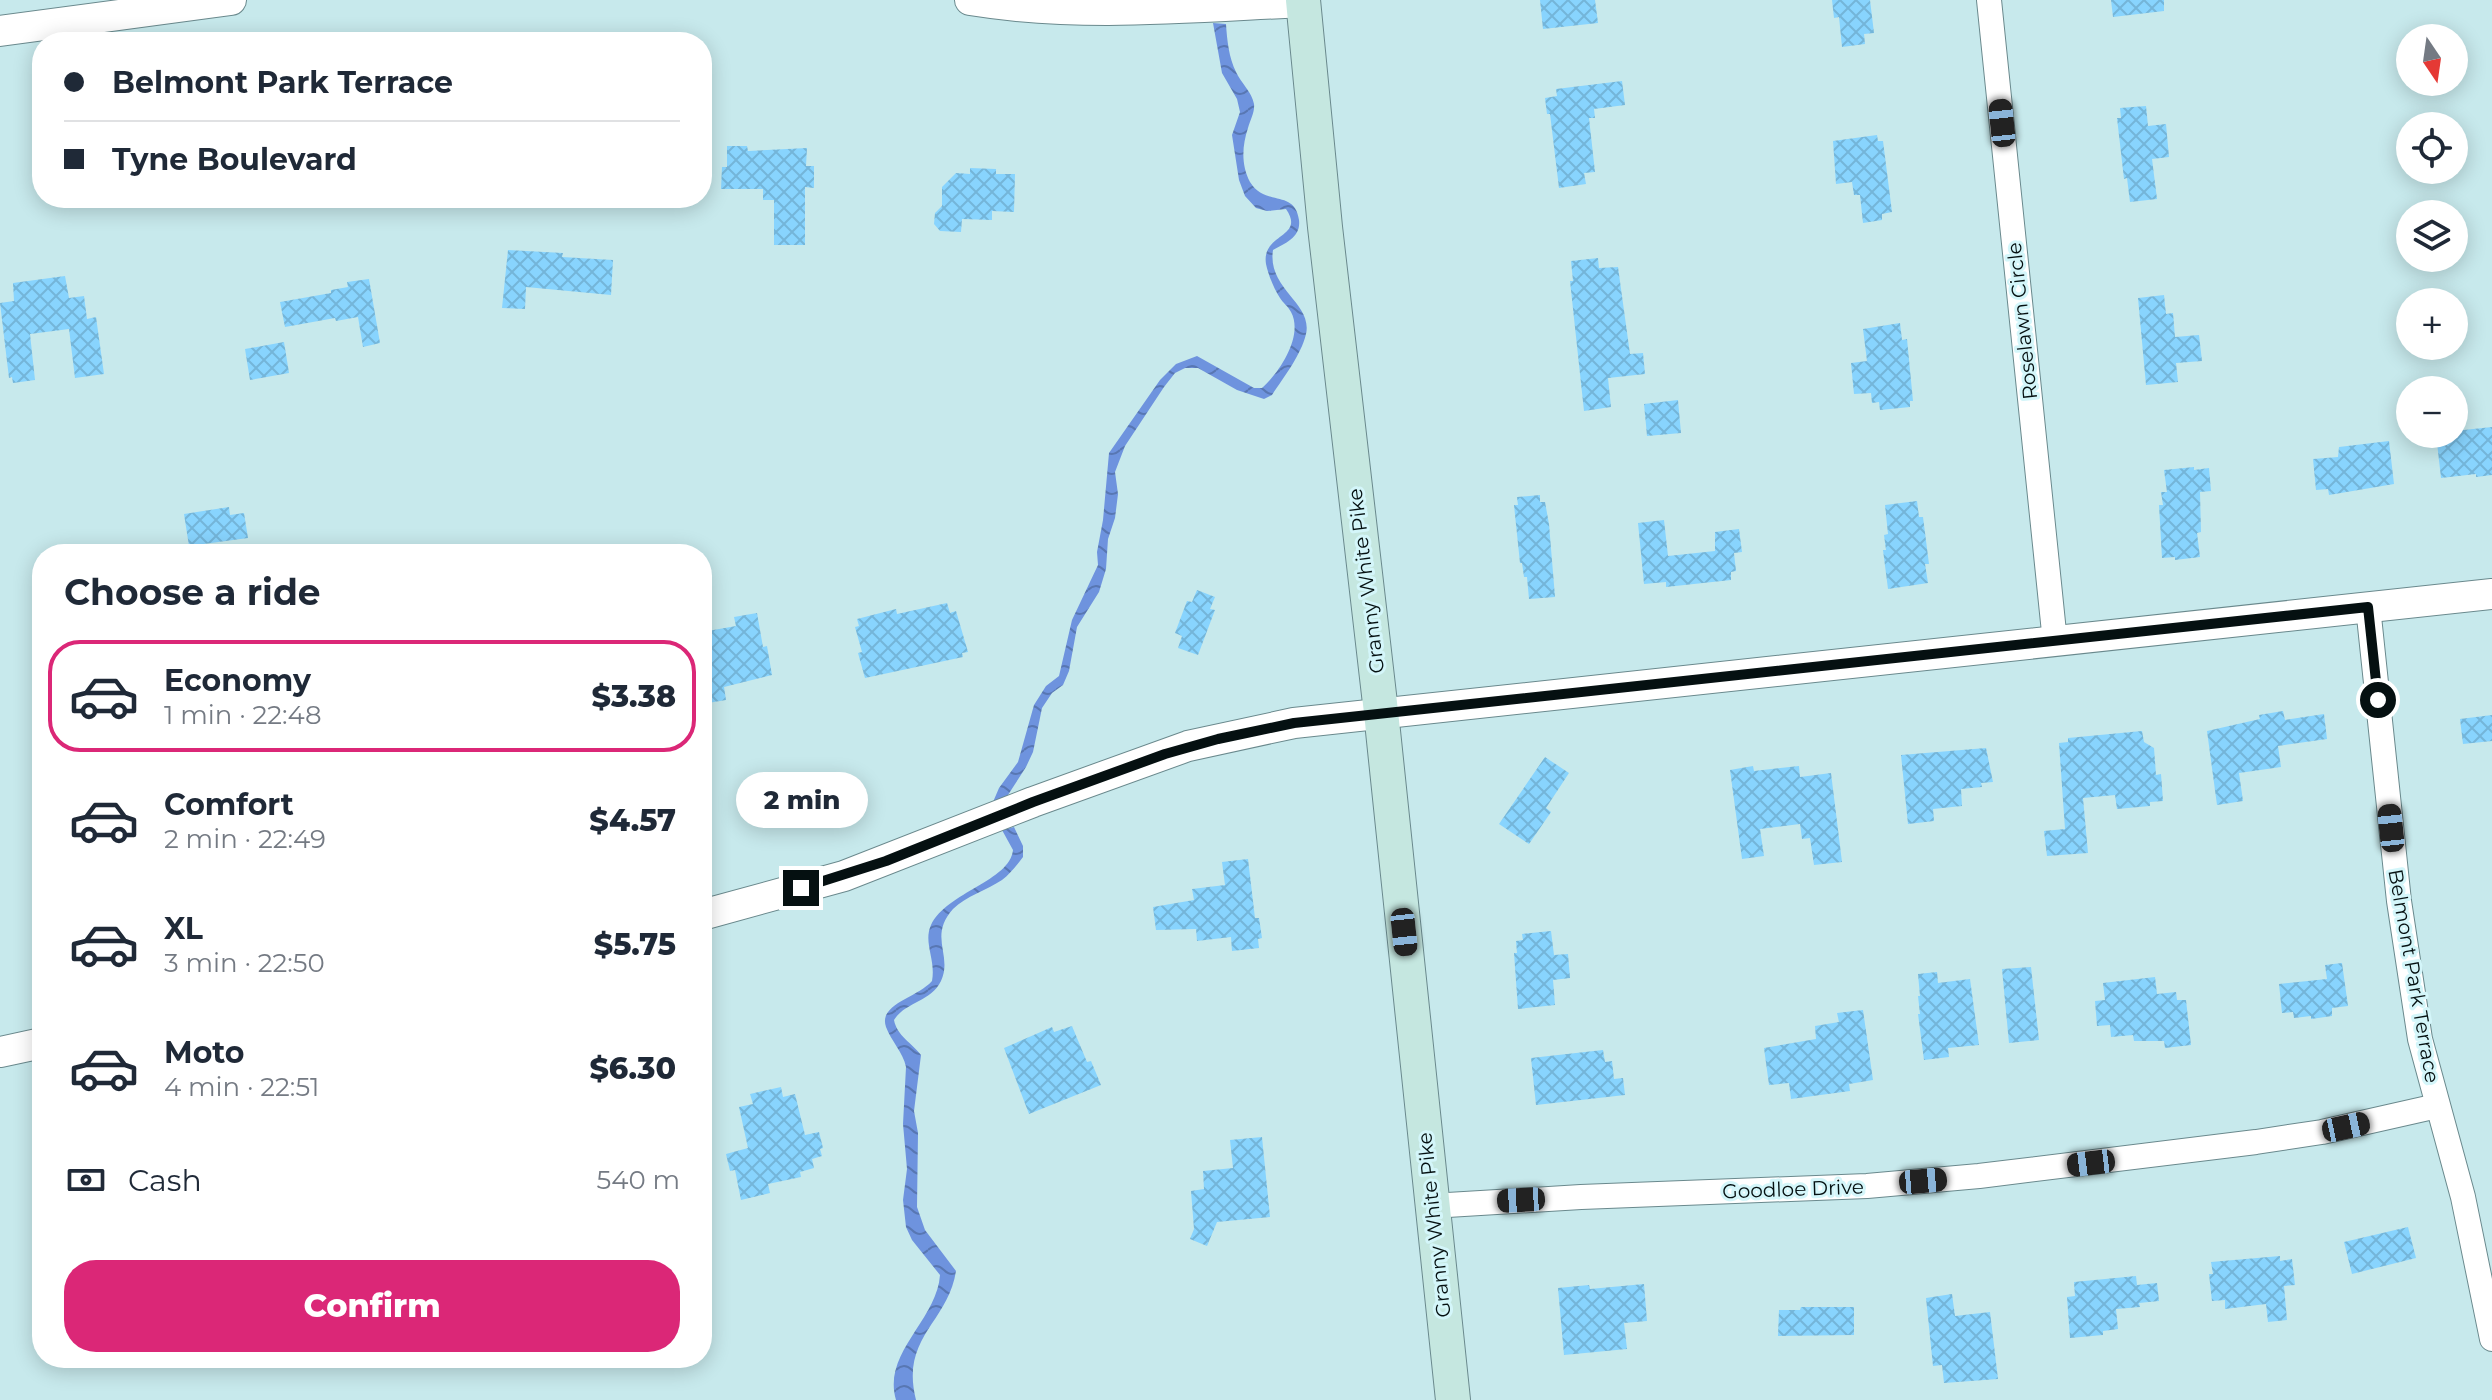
<!DOCTYPE html>
<meta charset="utf-8">
<style>
:root{--surface:#fff;--page:#f6f6f7;--text:#1f2937;--muted:#747a83;--line:#e0e1e3;--accent:#db2777}
body{margin:0;font-family:Montserrat,sans-serif;background:var(--page);color:var(--text);height:100vh;display:flex;flex-direction:column;font-size:30px;white-space:nowrap}
*{box-sizing:border-box;margin:0}
p{font-size:26px;color:var(--muted)}
.icon{flex:none;width:44px;height:44px;fill:none;stroke:currentColor;stroke-width:2;stroke-linecap:round;stroke-linejoin:round}
.map{position:relative;flex:1;overflow:hidden}
.sheet{position:absolute;left:32px;top:544px;width:680px;height:824px;display:flex;flex-direction:column;background:var(--surface);border-radius:32px;box-shadow:0 4px 20px #0003}
.sheet>*{flex:none}
.banner{position:absolute;left:32px;top:32px;width:680px;height:176px;border-radius:32px;box-shadow:0 4px 20px #0003;display:grid;align-content:center;height:176px;padding:0 32px;background:var(--surface)}
.needle{width:52px;rotate:167deg}
.tools{position:absolute;left:2396px;top:24px;display:grid;gap:16px}
.tools a{display:grid;place-items:center;width:72px;height:72px;border-radius:50%;background:var(--surface);box-shadow:0 4px 20px #0003;font-size:40px}
.end{position:absolute;width:36px;height:36px;margin:-18px;border:10px solid #051011;background:#fff;box-shadow:0 0 0 4px #fff}
.from{border-radius:50%}
.bubble{position:absolute;height:56px;border-radius:28px;background:var(--surface);box-shadow:0 4px 20px #0003;font-size:26px;font-weight:800;line-height:56px;text-align:center}
.car{position:absolute;width:24px;height:48px;margin:-24px -12px;border-radius:10px;box-shadow:0 0 6px 2px #0007;background:linear-gradient(#222 24%,#8ab4d8 0 40%,#222 0 76%,#8ab4d8 0 86%,#222 0)}
.banner b{display:flex;align-items:center;gap:28px;height:76px;font-size:30px}
.banner b+b{border-top:2px solid var(--line)}
.banner i{width:20px;height:20px;background:var(--text)}
ul{padding:0;list-style:none}
li{display:flex;align-items:center;gap:24px;height:112px;margin:0 16px 12px;padding:0 16px;border:4px solid transparent;border-radius:32px}
li div{flex:1}
li b{display:block;font-size:30px}
li em{font-style:normal;font-weight:800}
li.on{border-color:var(--accent)}
li>.icon{width:72px;height:72px;stroke-width:1.5}
h2{padding:0 32px;font-size:36px;line-height:96px}
.pay{display:flex;align-items:center;gap:20px;height:88px;padding:0 32px;font-size:30px}
.pay p{margin-inline-start:auto}
.action{display:flex;gap:16px;margin-top:auto;padding:16px 32px}
.action a{flex:1;height:92px;border-radius:32px;background:var(--accent);color:#fff;font-size:32px;font-weight:800;line-height:92px;text-align:center}
.map>svg:first-child{display:block}
.water{fill:url(#water-waves)}
.building{fill:url(#building-cross-hatch)}
.lines{fill:none;stroke-linecap:round;stroke-linejoin:round}
.minor-casing{stroke:#6a898d;stroke-width:26}
.tertiary-casing{stroke:#6a898d;stroke-width:32}
.secondary-casing{stroke:#6a898d;stroke-width:36}
.minor{stroke:#fff;stroke-width:24}
.tertiary{stroke:#fff;stroke-width:30}
.secondary{stroke:#c5e7e0;stroke-width:34}
.route{stroke:#051011;stroke-width:10}
.labels{text-anchor:middle;dominant-baseline:central;stroke-width:6;stroke-linejoin:round;paint-order:stroke}
.street-label{font-size:20px;fill:#051011;stroke:#d4f6fa}
</style>
<div class="map">
<svg width="2492" height="1400" viewBox="0 0 2492 1400">
<defs>
<pattern id="water-waves" width="16" height="10" patternUnits="userSpaceOnUse" patternTransform="scale(2)"><rect width="16" height="10" fill="#6e93de"/><path d="M0 5q4-4 8 0t8 0" fill="none" stroke="#5877b3"/></pattern>
<pattern id="building-cross-hatch" width="8" height="8" patternUnits="userSpaceOnUse" patternTransform="scale(2)"><rect width="8" height="8" fill="#88d4fe"/><path d="M0 0l8 8M0 8l8-8" fill="none" stroke="#74b5d9"/></pattern>
</defs>
<rect width="100%" height="100%" fill="#c7e9ec"/>
<g class="water">
<path d="M1213 23 1226 24C1227 40 1229 58 1236 72 1241 83 1252 92 1254 104 1255 112 1250 120 1248 128 1242 146 1241 165 1250 182 1265 207 1295 189 1299 220 1301 237 1286 243 1273 250 1267 289 1313 303 1306 334 1301 355 1284 377 1272 395L1264 399 1237 390 1198 368H1185L1175 373 1164 387 1125 446 1115 472 1118 494 1115 518 1108 539 1106 569 1099 592 1077 627 1069 671 1063 685 1052 693 1042 708 1033 752 1026 767 1006 798 993 802 999 788 1018 762 1034 705 1046 686 1059 676 1072 620 1098 565 1097 552 1103 520 1109 453 1160 380 1176 364 1197 356 1254 388H1262C1279 373 1304 336 1291 312 1288 306 1283 303 1280 298 1274 289 1268 274 1266 264 1261 233 1306 238 1286 209L1267 211 1256 208 1245 196 1239 180 1232 135 1240 112 1237 99 1222 73Z"/>
<path d="M1014 827 1023 846V857C1017 865 1010 874 1002 880 987 890 966 896 953 909 928 937 953 955 941 981 931 1002 905 1002 894 1020 897 1036 912 1043 921 1055L914 1111 918 1133 917 1207 925 1230 956 1271C948 1323 900 1337 916 1400H896C882 1353 937 1320 940 1275L912 1240 906 1227 903 1200 907 1169 903 1124 906 1067C903 1052 891 1041 886 1027 878 1004 917 998 932 981 936 959 923 943 931 925 947 892 1010 881 1013 850L1002 830Z"/>
</g>
<g class="building">
<path d="M1540 0H1595L1598 23 1543 29Z"/>
<path d="M1832 0H1870L1874 33 1864 34 1865 44 1842 47 1839 17 1834 18Z"/>
<path d="M2111 0H2164V11L2113 17Z"/>
<path d="M1622 81 1625 105 1594 109 1595 118H1589L1595 172 1584 173 1586 184 1559 188 1550 114H1547L1545 98 1557 96 1556 89Z"/>
<path d="M2146 106 2148 126 2166 124 2169 157 2152 159 2157 199 2130 202 2127 178 2124 179 2117 118H2121L2120 108Z"/>
<path d="M1877 135 1878 141H1883L1892 212 1882 214V220L1863 223 1860 195H1854L1852 182 1836 184 1833 141Z"/>
<path d="M727 146H747L748 151 807 148 806 166H814V188L805 187V245H774V200H763V189H721L722 167H727Z"/>
<path d="M970 168 996 169V174H1015L1014 212 992 211V220L962 219 961 232 940 231 934 224 935 213 942 206V187L956 173 970 174Z"/>
<path d="M508 250 563 253 562 257 613 260 611 295 526 287 525 309 502 308Z"/>
<path d="M1598 258 1599 268 1618 267 1630 354 1643 353 1645 374 1608 378 1611 407 1584 411 1570 281H1573L1571 261Z"/>
<path d="M65 276 69 298 84 296 87 319 96 317 104 374 75 378 69 329 30 334 35 380 13 383 12 377 9 378 0 303 14 301 13 283Z"/>
<path d="M369 279 380 343 363 347 358 317 336 321 335 318 285 327 280 302 331 293V290L348 287 347 282Z"/>
<path d="M2164 295 2166 314 2173 313 2175 337 2199 335 2202 361 2176 363 2178 382 2146 385 2138 298Z"/>
<path d="M1900 323 1902 340 1907 339 1913 401H1910V407L1880 410 1879 402 1872 403 1871 393 1854 394 1851 363 1867 361 1863 329Z"/>
<path d="M284 342 289 373 250 380 245 349Z"/>
<path d="M1678 400 1681 433 1647 436 1644 404Z"/>
<path d="M2492 427V475L2476 477V474L2441 478 2436 434H2454V431Z"/>
<path d="M2389 441 2394 484 2329 495 2328 489 2316 490 2313 459 2338 457 2339 447Z"/>
<path d="M2194 467V470L2209 468 2211 491 2200 492 2201 532 2197 533 2200 557 2175 560V557L2162 558 2159 505H2163L2161 492H2167L2164 470Z"/>
<path d="M1540 495V502H1545L1549 524 1555 597 1529 599 1527 577H1524L1522 563H1520L1514 505H1518L1517 497Z"/>
<path d="M1917 501 1919 517H1923L1929 564H1925L1928 583 1888 589 1883 550H1886L1884 535 1888 534 1885 505Z"/>
<path d="M229 507 230 515 244 513 248 538 189 546 184 514Z"/>
<path d="M1664 520 1668 556 1715 551V532L1739 529 1742 552 1734 553 1736 571 1731 572V580L1666 587V582L1644 584 1638 523Z"/>
<path d="M1197 590 1215 597 1210 609 1215 610 1198 655 1178 648 1182 636 1175 633 1187 601 1192 602Z"/>
<path d="M947 603 950 613 956 611 968 652 962 653 963 657 865 678 858 653 862 652 855 627 859 626 857 619 896 609 897 614Z"/>
<path d="M757 613 763 647 767 646 772 675 724 687 726 700 702 704V632L736 626 734 617Z"/>
<path d="M2283 711 2285 720 2324 714 2327 739 2278 746 2281 767 2239 773 2243 801 2217 805 2207 731 2260 719 2259 715Z"/>
<path d="M2492 715V741L2463 744 2460 719Z"/>
<path d="M2142 731 2144 742 2154 748 2156 775 2161 774 2163 801 2150 802V806L2117 809 2115 795 2083 798 2088 853 2047 856 2044 831 2065 829 2059 743 2068 742V738Z"/>
<path d="M1986 748 1993 782 1981 783 1982 787 1961 789 1962 806 1933 809 1934 821 1908 824 1901 755Z"/>
<path d="M1545 757 1569 773 1546 808 1551 812 1529 844 1499 824Z"/>
<path d="M1753 766 1754 771 1799 766 1800 777 1831 773 1842 862 1814 865 1810 838 1802 839 1800 824 1760 829 1764 856 1742 859 1730 770Z"/>
<path d="M1248 859 1255 918H1259L1262 938 1258 939 1259 948 1232 951 1231 937 1197 941 1196 929 1156 930 1153 907 1194 900 1192 889 1225 885 1222 862Z"/>
<path d="M1551 931 1554 955 1568 954 1570 978 1553 980 1555 1005 1518 1009 1514 953H1517L1516 941 1523 940 1522 934Z"/>
<path d="M2342 963 2348 1006 2332 1008V1016L2311 1019V1016L2294 1018 2293 1012 2282 1013 2279 984 2327 979 2325 965Z"/>
<path d="M2031 967 2039 1040 2009 1043 2002 969Z"/>
<path d="M1937 972 1938 983 1970 979 1979 1045 1948 1048 1949 1057 1924 1060 1918 1014H1920L1918 996H1920L1918 974Z"/>
<path d="M2155 977 2157 994 2176 992 2177 1000H2186L2191 1045 2165 1048 2164 1041H2134L2133 1035 2111 1037 2110 1025 2097 1026 2095 1001 2105 1000 2103 983Z"/>
<path d="M1863 1010 1873 1080 1849 1084 1850 1091 1791 1099 1789 1083 1769 1085 1764 1048 1816 1039 1815 1026 1839 1022 1837 1013Z"/>
<path d="M1072 1026 1087 1062 1091 1061 1101 1085 1029 1114 1004 1048 1052 1027 1054 1032Z"/>
<path d="M1603 1050 1605 1062 1612 1061 1614 1079 1623 1078 1625 1095 1536 1105 1531 1058Z"/>
<path d="M781 1087 783 1097 795 1094 805 1135 819 1132 823 1148 820 1149 822 1156 812 1159 814 1168 800 1172 801 1177 768 1184 770 1193 741 1200 735 1170 730 1171 726 1154 748 1148 739 1107 753 1104 750 1094Z"/>
<path d="M1262 1137 1270 1217 1217 1222 1207 1246 1190 1239 1194 1229 1191 1191 1204 1189 1203 1171 1233 1168 1230 1140Z"/>
<path d="M2408 1227 2416 1258 2352 1274 2344 1242Z"/>
<path d="M2280 1256V1261L2292 1259 2295 1285 2284 1286 2287 1320 2268 1322 2266 1304 2225 1309V1300L2212 1301 2209 1274H2213L2211 1262Z"/>
<path d="M2136 1276 2137 1285 2157 1283 2159 1301 2139 1303 2140 1307 2116 1309 2118 1329 2103 1331V1335L2070 1338 2067 1297 2075 1296 2074 1282Z"/>
<path d="M1644 1284 1647 1321 1624 1323 1627 1349 1564 1355 1558 1288 1589 1285 1590 1289Z"/>
<path d="M1952 1294 1955 1316 1990 1312 1998 1379 1944 1383 1942 1365 1933 1366 1926 1298Z"/>
<path d="M1801 1307H1854V1335L1778 1336 1779 1310H1800Z"/>
</g>
<g class="lines">
<g class="minor-casing">
<g id="minor">
<path d="M1989 0 2055 642"/>
<path d="M2368 607 2399 901 2420 1039 2463 1197 2492 1339"/>
<path d="M1431 1206 1581 1197 1867 1186 1979 1176 2256 1142 2322 1132 2437 1106"/>
</g>
</g>
<g class="tertiary-casing">
<g id="tertiary">
<path d="M970 0C1080 18 1193 7 1304 2"/>
<path d="M0 31 231 0"/>
<path d="M702 915 844 876 1033 802 1188 746 1294 723 2492 594"/>
<path d="M0 1052 42 1043"/>
</g>
</g>
<g class="secondary-casing">
<path id="secondary" d="M1303 0 1325 227 1381 712 1453 1400"/>
</g>
<use href="#minor" class="minor"/>
<use href="#tertiary" class="tertiary"/>
<use href="#secondary" class="secondary"/>
</g>
<g class="lines">
<path class="route" d="M801 888 886 861 1033 802 1165 754 1218 739 1294 723 2368 607 2378 700"/>
</g>
<g class="labels">
<g class="street-label">
<text transform="translate(2022 321) rotate(-96)">Roselawn Circle</text>
<text transform="translate(1366 581) rotate(-97)">Granny White Pike</text>
<text transform="translate(2414 976) rotate(80)">Belmont Park Terrace</text>
<text transform="translate(1793 1189) rotate(-2)">Goodloe Drive</text>
<text transform="translate(1434 1225) rotate(-96)">Granny White Pike</text>
</g>
</g>
</svg>
<div class="tools">
<a><svg class="needle" viewBox="-14 -14 28 28"><path d="M0-13l5 13h-10z" fill="#e53935"/><path d="M0 13l5-13h-10z" fill="#747a83"/></svg></a>
<a><svg class="icon" aria-label="locate" viewBox="0 0 24 24"><circle cx="12" cy="12" r="6"/><path d="M12 2v4M12 18v4M2 12h4M18 12h4"/></svg></a>
<a><svg class="icon" aria-label="layers" viewBox="0 0 24 24"><path d="M12 4l9 5-9 5-9-5zM3 14l9 5 9-5"/></svg></a>
<a>+</a>
<a>−</a>
</div>
<i class="end from" style="left:2378px;top:700px"></i>
<i class="end" style="left:801px;top:888px"></i>
<div class="bubble" style="left:736px;top:772px;width:132px">2 min</div>
<i class="car" style="left:2002px;top:123px;rotate:354deg"></i>
<i class="car" style="left:2391px;top:828px;rotate:354deg"></i>
<i class="car" style="left:1404px;top:932px;rotate:174deg"></i>
<i class="car" style="left:2346px;top:1127px;rotate:78deg"></i>
<i class="car" style="left:2091px;top:1163px;rotate:263deg"></i>
<i class="car" style="left:1923px;top:1181px;rotate:85deg"></i>
<i class="car" style="left:1521px;top:1200px;rotate:267deg"></i>
<div class="banner">
<b><i class="from"></i>Belmont Park Terrace</b>
<b><i></i>Tyne Boulevard</b>
</div>
<section class="sheet">
<h2>Choose a ride</h2>
<ul>
<li class="on"><svg class="icon" aria-label="car" viewBox="0 0 24 24"><path d="M5 17H2v-5l4-1 3-4h7l3 4 3 1v5h-3M9 17h6M6 11h13"/><circle cx="7" cy="17" r="2"/><circle cx="17" cy="17" r="2"/></svg><div><b>Economy</b><p>1 min · 22:48</p></div><em>$3.38</em></li>
<li><svg class="icon" aria-label="car" viewBox="0 0 24 24"><path d="M5 17H2v-5l4-1 3-4h7l3 4 3 1v5h-3M9 17h6M6 11h13"/><circle cx="7" cy="17" r="2"/><circle cx="17" cy="17" r="2"/></svg><div><b>Comfort</b><p>2 min · 22:49</p></div><em>$4.57</em></li>
<li><svg class="icon" aria-label="car" viewBox="0 0 24 24"><path d="M5 17H2v-5l4-1 3-4h7l3 4 3 1v5h-3M9 17h6M6 11h13"/><circle cx="7" cy="17" r="2"/><circle cx="17" cy="17" r="2"/></svg><div><b>XL</b><p>3 min · 22:50</p></div><em>$5.75</em></li>
<li><svg class="icon" aria-label="car" viewBox="0 0 24 24"><path d="M5 17H2v-5l4-1 3-4h7l3 4 3 1v5h-3M9 17h6M6 11h13"/><circle cx="7" cy="17" r="2"/><circle cx="17" cy="17" r="2"/></svg><div><b>Moto</b><p>4 min · 22:51</p></div><em>$6.30</em></li>
</ul>
<div class="pay"><svg class="icon" aria-label="cash" viewBox="0 0 24 24"><path d="M3 7h18v10H3z"/><circle cx="12" cy="12" r="2"/></svg>Cash<p>540 m</p></div>
<div class="action"><a>Confirm</a></div>
</section>
</div>
